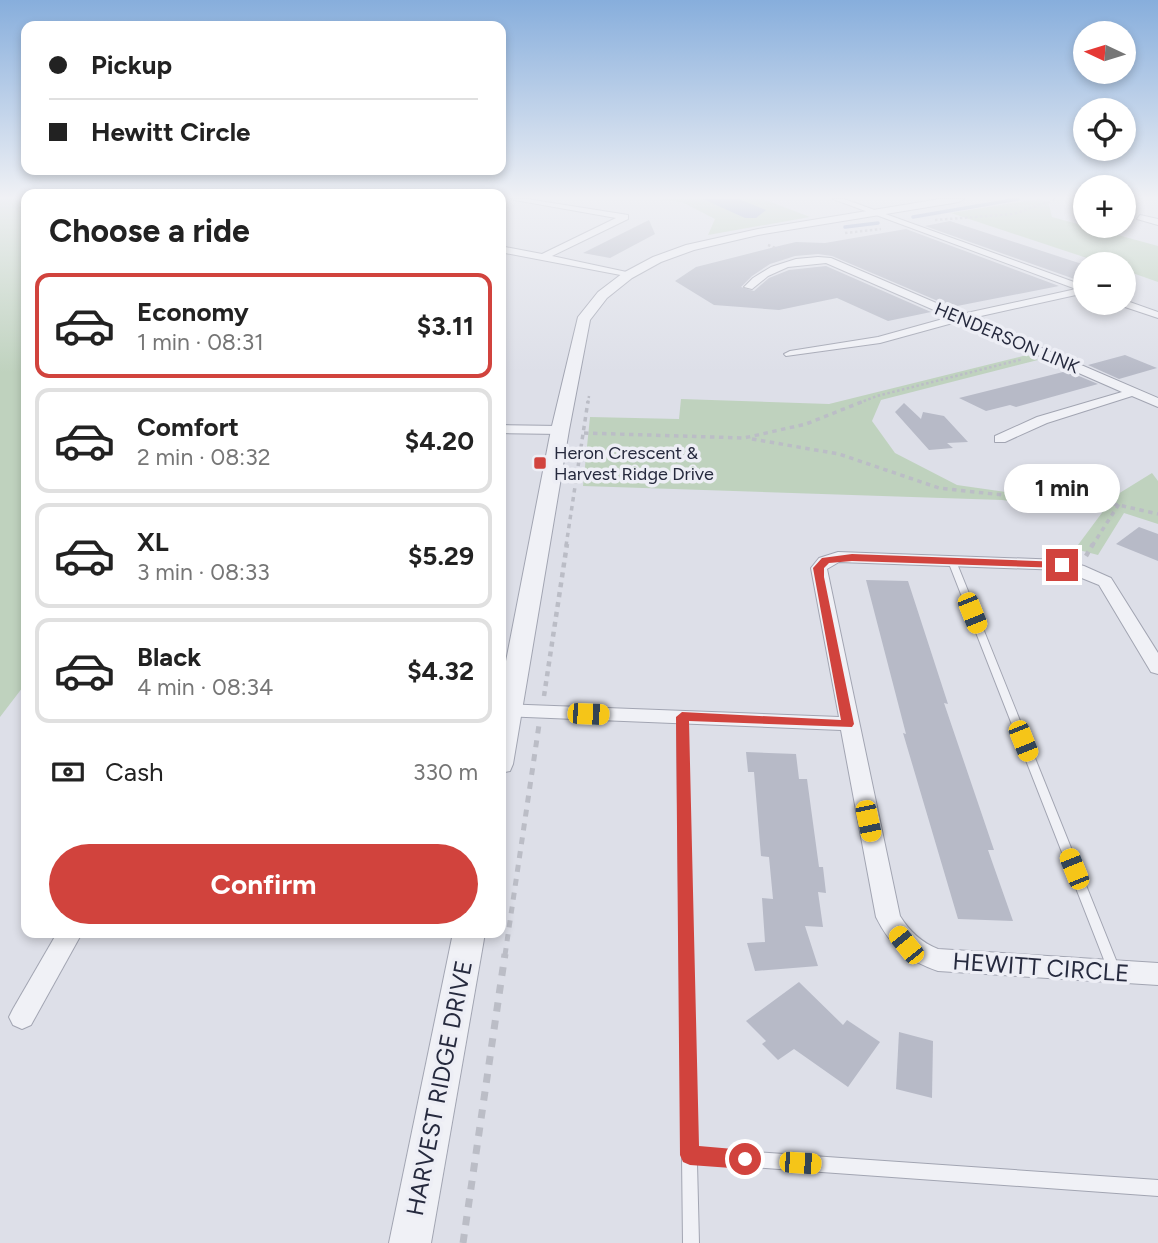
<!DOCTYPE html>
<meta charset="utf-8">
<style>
:root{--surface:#fff;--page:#f6f6f6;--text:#222;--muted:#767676;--line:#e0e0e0;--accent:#d1433d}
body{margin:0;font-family:Figtree,sans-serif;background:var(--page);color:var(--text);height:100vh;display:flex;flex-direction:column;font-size:26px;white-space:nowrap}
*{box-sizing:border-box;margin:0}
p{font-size:23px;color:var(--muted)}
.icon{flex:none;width:38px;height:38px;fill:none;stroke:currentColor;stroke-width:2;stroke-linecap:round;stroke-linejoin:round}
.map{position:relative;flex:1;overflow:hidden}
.sheet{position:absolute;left:21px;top:189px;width:485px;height:749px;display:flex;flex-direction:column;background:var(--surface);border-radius:14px;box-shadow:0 4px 10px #0003}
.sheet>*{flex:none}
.top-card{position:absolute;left:21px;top:21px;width:485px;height:154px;border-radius:14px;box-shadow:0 4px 10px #0003;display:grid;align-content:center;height:154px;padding:0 28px;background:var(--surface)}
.needle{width:46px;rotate:274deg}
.buttons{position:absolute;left:1073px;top:21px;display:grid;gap:14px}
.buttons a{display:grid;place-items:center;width:63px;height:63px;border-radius:50%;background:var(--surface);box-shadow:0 4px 10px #0003;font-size:35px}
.end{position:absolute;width:32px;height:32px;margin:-16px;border:9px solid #d1433d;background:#fff;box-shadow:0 0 0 4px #fff}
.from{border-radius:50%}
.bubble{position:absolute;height:49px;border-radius:24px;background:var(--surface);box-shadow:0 4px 10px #0003;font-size:23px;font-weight:700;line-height:49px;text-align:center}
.car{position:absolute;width:21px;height:42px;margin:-21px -10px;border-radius:9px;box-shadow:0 0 5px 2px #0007;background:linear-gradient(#f5c518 24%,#345 0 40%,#f5c518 0 76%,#345 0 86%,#f5c518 0)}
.top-card b{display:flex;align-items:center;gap:24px;height:66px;font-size:26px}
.top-card b+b{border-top:2px solid var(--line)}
.top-card i{width:18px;height:18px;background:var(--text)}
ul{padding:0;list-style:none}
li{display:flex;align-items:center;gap:21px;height:105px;margin:0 14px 10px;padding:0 14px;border:4px solid var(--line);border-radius:14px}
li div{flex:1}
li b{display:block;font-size:26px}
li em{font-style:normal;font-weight:700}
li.selected{border-color:var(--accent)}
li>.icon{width:63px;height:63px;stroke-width:1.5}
h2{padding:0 28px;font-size:32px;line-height:84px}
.pay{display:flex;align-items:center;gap:18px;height:77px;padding:0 28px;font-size:26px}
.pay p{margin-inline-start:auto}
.action{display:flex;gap:14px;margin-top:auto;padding:14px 28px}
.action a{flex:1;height:80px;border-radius:42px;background:var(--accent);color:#fff;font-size:28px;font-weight:700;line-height:80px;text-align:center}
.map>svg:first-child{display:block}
.green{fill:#bfd2be}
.water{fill:#97a5c9}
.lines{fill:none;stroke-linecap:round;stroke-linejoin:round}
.stream{stroke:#97a5c9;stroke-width:3.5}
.building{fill:#b7bac7}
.service-casing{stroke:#a2a5b2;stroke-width:2}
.minor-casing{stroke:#a2a5b2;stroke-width:2}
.tertiary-casing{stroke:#a2a5b2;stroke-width:2}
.path-far4{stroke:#bbbdc6;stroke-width:2.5;stroke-dasharray:2.5 2.5;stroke-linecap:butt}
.path-far3{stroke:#bbbdc6;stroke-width:3.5;stroke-dasharray:4.5 4.5;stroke-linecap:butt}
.path-far2{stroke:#bbbdc6;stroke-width:4.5;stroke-dasharray:5 5;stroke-linecap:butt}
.path-far1{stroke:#bbbdc6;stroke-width:5;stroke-dasharray:7 7;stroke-linecap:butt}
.path{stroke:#bbbdc6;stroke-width:7;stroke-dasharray:9 9;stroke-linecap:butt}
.service{fill:#f0f1f6;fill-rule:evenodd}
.minor{fill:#f0f1f6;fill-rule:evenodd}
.tertiary{fill:#f0f1f6;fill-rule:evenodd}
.route{fill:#d1433d}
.poi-dot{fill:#d1433d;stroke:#edeef5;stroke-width:2.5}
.labels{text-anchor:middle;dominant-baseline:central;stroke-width:7;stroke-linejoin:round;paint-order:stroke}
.far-street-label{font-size:18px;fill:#262a3e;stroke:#edeef5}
.far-poi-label{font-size:18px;fill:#262a3e;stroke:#edeef5;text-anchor:start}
.near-street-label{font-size:24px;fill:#262a3e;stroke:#edeef5}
</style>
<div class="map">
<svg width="1158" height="1243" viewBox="0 0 1158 1243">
<rect width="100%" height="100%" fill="#dddfe8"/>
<g class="green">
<path d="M0 199H26V280L21 282 26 281V683L0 717Z"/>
<path d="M658 199H763L810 217 708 235 715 219 682 202Z"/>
<path d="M1039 199 1048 201 1052 217 1158 246V282L1124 270V264H1105L951 213Z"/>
<path d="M1027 355 1038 360 881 400 872 421 895 453 957 485 1047 498 1118 494 1152 473 1158 481V524L1124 513 1098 555 1075 549 1104 510 1087 506 1050 507 1002 500 583 486 590 417 679 419 681 399 829 404Z"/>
</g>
<path class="water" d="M703 199H739L766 210 756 218H745Z"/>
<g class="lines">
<g class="stream">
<path d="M913 217 1018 199"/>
<path d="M845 227 878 223"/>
</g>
</g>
<g class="building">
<path d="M649 220 655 234 610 258 583 253Z"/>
<path d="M950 221 1085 265V280L1080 281 925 226Z"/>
<path d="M906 229 1059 286 952 307 832 256 818 254 795 256 770 264 752 276 741 287 754 291 769 278 789 270 826 266 931 312 888 321 837 298 779 310 714 305 675 281 696 267 783 245 796 242 825 243Z"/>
<path d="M1125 355 1157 368 1119 379 1088 365Z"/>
<path d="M1067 371 1098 384 1016 407 1010 405 986 411 959 398Z"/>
<path d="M904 403 921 419 923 412 944 416 968 442 947 443 953 448 929 450 895 412Z"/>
<path d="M1139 527 1158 534V561L1116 544Z"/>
<path d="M866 580 908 581 948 704 944 703 994 850H988L1013 921 958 919 903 733 906 734Z"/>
<path d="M746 752 796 754 799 779H807L819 867H823L826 893 818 892 823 927 805 926 818 966 755 971 747 943 765 942 762 898 773 899 769 857 761 856 754 772H748Z"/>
<path d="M799 982 843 1025 847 1020 880 1042 848 1087 794 1049 778 1060 762 1044 766 1041 746 1021Z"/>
<path d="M899 1032 933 1041 932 1098 896 1089Z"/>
</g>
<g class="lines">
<g class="service-casing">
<g id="service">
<path d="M949 559H955L956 561 1120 970 1119 974 1114 975 1109 974 1108 970 948 561Z"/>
<path d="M682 714 685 715 687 717 697 1148 1158 1180V1196L697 1163 699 1243H683L677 717 679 715Z"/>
</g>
</g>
<g class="minor-casing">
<g id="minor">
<path d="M509 199H527L628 215V219L552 256 636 274 631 277 500 252V246L542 254 616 218Z"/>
<path d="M833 199H844L1085 286V293L972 318 1158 398V407L1132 396 1047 423 1005 442H995V436L1037 417 1122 392 960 321 880 343 786 356 784 354 790 351 878 337 950 317 826 263 788 267 768 276 752 289 744 287 753 278 771 267 796 259 818 257 831 258 962 314 1076 289Z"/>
<path d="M1140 215 1158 219V225L1137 219Z"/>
<path d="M1124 300 1158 312V318L1119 305 1118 303H1124Z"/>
<path d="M500 425 560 426 567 430 560 434 500 433Z"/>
<path d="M838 552 1062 560 1084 566 1111 578 1158 653V674L1151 672 1099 585 1062 570 839 562 827 569 900 916C910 932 921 942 938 949L1158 963V985L938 971C907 960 891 947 876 917L841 730 500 716V704L839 717 811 568 819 558Z"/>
<path d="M57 933H82L31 1025 22 1029 13 1025 9 1017 13 1009Z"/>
</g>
</g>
<g class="tertiary-casing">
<g id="tertiary">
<path d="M940 199H964L959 202 758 235 694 250 661 262 632 278 607 298 590 320 569 430 513 764 510 771 500 773V692L551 430 578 317 598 292 623 273 653 257 686 245 758 229Z"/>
<path d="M453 933H485L431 1243H389Z"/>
</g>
</g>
<g class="path-far4">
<path d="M935 220 1014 214 1056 199"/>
<path d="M845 233 881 229"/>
<path d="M768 245 786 252"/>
<path d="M588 403 589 396"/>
<path d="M859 403 877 396 1023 359"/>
</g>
<g class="path-far3">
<path d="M584 433 744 438 806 424 864 401"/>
<path d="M752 439 839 454 939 488 1048 500H1096L1158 514"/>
<path d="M566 546 588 401"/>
<path d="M1092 546 1119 504"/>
</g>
<g class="path-far2">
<path d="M1086 556 1093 544"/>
<path d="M544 696 567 544"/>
</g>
<path class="path-far1" d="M505 955 539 725"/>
<path class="path" d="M463 1243 505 954"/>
<use href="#service" class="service"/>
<use href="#minor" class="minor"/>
<use href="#tertiary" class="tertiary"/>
</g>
<linearGradient id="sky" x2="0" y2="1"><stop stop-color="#87aedc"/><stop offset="0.53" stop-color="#f0f1f5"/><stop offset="1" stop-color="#f0f1f5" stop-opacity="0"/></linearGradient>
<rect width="1158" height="373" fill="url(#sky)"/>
<path class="route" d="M852 554 1062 562 1068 565 1062 568 852 561 829 563 824 568V577L854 724 852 727 689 721 699 1146 745 1150 752 1152 755 1159 752 1166 745 1169 690 1165 683 1162 680 1155 676 717 682 712 841 720 813 568 822 558Z"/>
<rect class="poi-dot" x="533" y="456" width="14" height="14" rx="3.5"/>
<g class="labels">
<g class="far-street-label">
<text transform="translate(1007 338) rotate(23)">HENDERSON LINK</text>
</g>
<g class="far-poi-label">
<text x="554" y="453">Heron Crescent &amp;<tspan x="554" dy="21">Harvest Ridge Drive</tspan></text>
</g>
<g class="near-street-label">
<text transform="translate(1041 967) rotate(4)">HEWITT CIRCLE</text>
<text transform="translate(439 1088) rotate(-79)">HARVEST RIDGE DRIVE</text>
</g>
</g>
</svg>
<div class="buttons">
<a><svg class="needle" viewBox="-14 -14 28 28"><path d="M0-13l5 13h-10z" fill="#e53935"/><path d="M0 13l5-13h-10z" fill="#767676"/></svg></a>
<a><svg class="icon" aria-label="locate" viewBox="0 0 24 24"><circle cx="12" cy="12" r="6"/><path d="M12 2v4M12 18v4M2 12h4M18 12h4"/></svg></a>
<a>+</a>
<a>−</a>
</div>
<i class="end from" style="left:745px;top:1159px"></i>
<i class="end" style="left:1062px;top:565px"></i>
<div class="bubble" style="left:1004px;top:464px;width:116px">1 min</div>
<i class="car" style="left:972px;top:613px;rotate:158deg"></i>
<i class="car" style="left:588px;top:714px;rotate:92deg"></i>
<i class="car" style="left:1023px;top:741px;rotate:158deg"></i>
<i class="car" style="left:868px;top:821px;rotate:168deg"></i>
<i class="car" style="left:1074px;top:869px;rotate:338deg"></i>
<i class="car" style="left:906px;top:945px;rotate:321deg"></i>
<i class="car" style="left:800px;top:1163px;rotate:94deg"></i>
<div class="top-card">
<b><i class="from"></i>Pickup</b>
<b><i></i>Hewitt Circle</b>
</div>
<section class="sheet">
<h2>Choose a ride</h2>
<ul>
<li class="selected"><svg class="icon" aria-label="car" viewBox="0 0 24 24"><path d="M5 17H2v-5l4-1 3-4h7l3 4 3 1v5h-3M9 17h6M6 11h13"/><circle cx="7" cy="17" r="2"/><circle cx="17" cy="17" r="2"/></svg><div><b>Economy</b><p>1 min · 08:31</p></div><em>$3.11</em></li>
<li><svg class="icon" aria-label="car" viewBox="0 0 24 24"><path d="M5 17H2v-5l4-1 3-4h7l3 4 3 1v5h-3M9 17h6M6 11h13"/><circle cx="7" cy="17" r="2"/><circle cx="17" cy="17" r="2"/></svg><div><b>Comfort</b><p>2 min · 08:32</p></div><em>$4.20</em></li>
<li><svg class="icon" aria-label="car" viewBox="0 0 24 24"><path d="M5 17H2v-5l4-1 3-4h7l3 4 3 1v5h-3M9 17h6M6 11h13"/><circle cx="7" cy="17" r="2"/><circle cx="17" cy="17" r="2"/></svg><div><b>XL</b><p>3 min · 08:33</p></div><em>$5.29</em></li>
<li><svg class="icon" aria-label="car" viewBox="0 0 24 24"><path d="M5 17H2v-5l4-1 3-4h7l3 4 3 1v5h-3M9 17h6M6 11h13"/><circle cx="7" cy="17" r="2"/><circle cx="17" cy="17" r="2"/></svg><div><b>Black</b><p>4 min · 08:34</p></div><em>$4.32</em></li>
</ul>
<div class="pay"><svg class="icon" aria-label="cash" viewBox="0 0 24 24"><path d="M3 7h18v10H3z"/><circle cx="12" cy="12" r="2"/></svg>Cash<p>330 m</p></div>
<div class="action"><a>Confirm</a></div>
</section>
</div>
